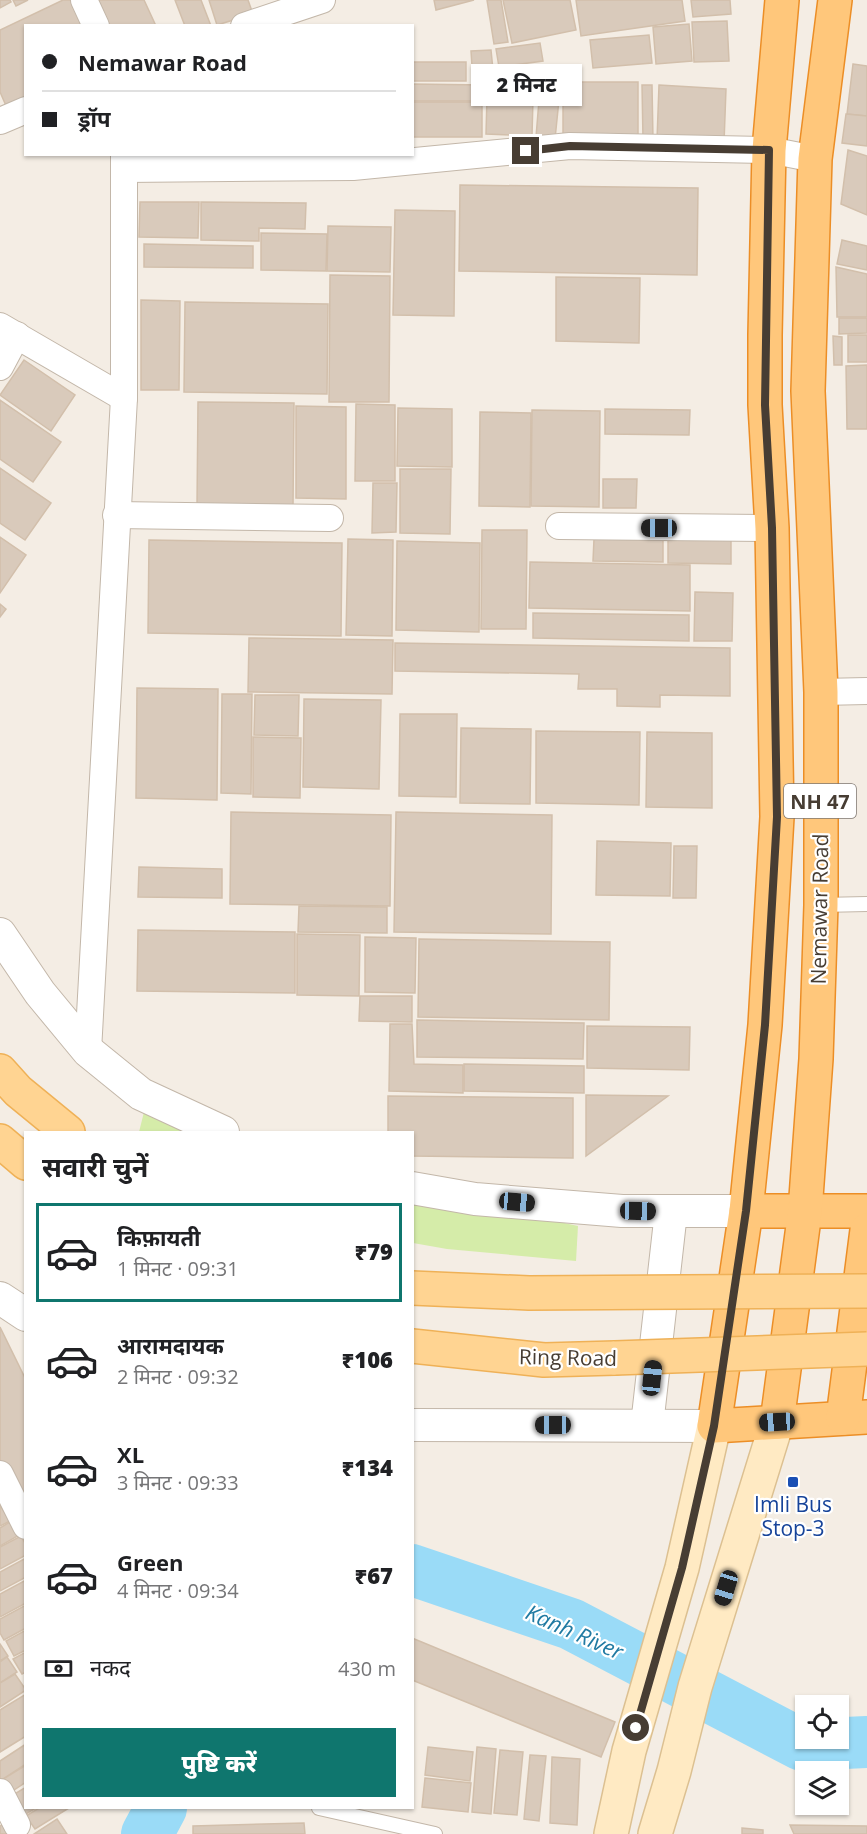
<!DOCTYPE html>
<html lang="hi">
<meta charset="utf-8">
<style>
:root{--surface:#fff;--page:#f2f2f2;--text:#202124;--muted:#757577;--line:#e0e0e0;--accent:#0f766e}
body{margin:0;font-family:"Open Sans","Noto Sans Devanagari",sans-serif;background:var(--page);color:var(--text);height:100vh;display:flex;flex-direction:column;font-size:22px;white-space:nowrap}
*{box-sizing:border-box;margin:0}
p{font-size:20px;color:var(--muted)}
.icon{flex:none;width:33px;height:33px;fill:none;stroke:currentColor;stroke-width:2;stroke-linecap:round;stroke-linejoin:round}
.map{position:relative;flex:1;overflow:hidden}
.panel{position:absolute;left:24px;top:1131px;width:390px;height:678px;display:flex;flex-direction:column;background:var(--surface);border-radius:0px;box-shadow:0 2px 4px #0004}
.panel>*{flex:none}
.top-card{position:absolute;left:24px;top:24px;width:390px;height:132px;border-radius:0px;box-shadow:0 2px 4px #0004;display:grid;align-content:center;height:132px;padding:0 18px;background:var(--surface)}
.tools{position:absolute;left:795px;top:1695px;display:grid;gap:12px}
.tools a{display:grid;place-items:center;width:54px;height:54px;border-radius:0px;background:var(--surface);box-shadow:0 2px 4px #0004;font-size:30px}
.end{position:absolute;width:27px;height:27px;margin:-14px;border:8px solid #473d33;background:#fff;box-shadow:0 0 0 3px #fff}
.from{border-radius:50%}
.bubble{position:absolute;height:42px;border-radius:0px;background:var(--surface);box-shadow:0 2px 4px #0004;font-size:20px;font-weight:800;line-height:42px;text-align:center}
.car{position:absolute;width:18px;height:36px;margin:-18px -9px;border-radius:8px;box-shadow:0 0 4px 2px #0007;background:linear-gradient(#222 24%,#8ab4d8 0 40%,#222 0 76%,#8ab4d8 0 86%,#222 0)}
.top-card b{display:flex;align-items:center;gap:21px;height:57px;font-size:22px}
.top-card b+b{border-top:2px solid var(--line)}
.top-card i{width:15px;height:15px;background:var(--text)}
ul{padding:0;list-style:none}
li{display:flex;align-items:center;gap:18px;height:99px;margin:0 12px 9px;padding:0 6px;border:3px solid transparent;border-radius:0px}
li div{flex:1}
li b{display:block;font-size:22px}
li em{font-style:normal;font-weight:800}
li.selected{border-color:var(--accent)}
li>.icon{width:54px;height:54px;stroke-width:1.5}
h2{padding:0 18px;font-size:27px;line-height:72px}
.pay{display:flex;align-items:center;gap:15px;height:66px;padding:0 18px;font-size:22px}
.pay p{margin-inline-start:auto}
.cta{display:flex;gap:12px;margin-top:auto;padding:12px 18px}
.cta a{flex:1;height:69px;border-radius:0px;background:var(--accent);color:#fff;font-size:24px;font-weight:800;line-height:69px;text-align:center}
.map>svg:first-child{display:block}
.green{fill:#d5eca9}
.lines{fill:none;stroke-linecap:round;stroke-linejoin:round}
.river{stroke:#9adbf7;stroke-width:52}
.building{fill:#d9cabb;stroke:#d2bfab;stroke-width:1.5}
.service-casing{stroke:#c3b7a9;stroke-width:16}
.minor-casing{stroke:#c3b7a9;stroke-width:28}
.tertiary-casing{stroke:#c3b7a9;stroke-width:34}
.secondary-casing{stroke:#dcc091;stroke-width:36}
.primary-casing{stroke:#efb157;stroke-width:36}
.trunk-casing{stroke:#ec8e26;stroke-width:36}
.service{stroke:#fff;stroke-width:14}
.minor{stroke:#fff;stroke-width:26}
.tertiary{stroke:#fff;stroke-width:32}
.secondary{stroke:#ffeac3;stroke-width:33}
.primary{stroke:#ffd492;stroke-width:33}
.trunk{stroke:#ffc77b;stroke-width:33}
.primary-bridge-casing{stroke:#efb157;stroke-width:36;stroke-linecap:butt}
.primary-bridge{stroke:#ffd492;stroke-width:33}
.route{stroke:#473d33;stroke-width:8}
.transit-dot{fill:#1a4fb4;stroke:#fff;stroke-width:2}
.labels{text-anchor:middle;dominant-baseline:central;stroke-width:4.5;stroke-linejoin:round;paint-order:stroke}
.shield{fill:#fff;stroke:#7e7770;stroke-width:1.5}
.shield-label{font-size:20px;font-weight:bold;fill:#473d33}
.street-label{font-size:21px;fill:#473d33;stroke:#fff}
.transit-label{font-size:21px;fill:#164399;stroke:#fff}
.water-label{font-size:22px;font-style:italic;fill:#207aa2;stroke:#fff}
</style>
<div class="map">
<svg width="867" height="1834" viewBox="0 0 867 1834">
<rect width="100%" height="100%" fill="#f4ede4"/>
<g class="green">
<path d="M146 1104 228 1132H139Z"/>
<path d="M412 1190 578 1226 576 1261 447 1249 413 1243Z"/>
</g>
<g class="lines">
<g class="river">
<path d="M412 1570 571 1624 802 1745 867 1742"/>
<path d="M147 1834 161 1808"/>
</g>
</g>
<g class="building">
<path d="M0 0H10L11 2 0 8Z"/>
<path d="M13 0H28L16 6Z"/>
<path d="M63 0H79L91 26H26V99L7 108 0 92V30Z"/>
<path d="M94 0H144L156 26H105Z"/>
<path d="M175 0H201L211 26H185Z"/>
<path d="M209 0H248L253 14 217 25Z"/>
<path d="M434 0H474L436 10Z"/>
<path d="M487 0H501L508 42 494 44Z"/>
<path d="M503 0H570L576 30 512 43Z"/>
<path d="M576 0H682L685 21 581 36Z"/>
<path d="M691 0H730L731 14 693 17Z"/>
<path d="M727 21 729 61 694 62 692 22Z"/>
<path d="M689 24 692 61 656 64 653 27Z"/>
<path d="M649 35 652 63 593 68 590 40Z"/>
<path d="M540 43 543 61 499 67 496 49Z"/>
<path d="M491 50 494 80 473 81 471 51Z"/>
<rect x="412" y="62" width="54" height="19"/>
<path d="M853 64 867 66V116L847 114Z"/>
<rect x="563" y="82" width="75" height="56"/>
<path d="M412 84 484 85V101H412Z"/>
<path d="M642 85H652L653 139H643Z"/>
<path d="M659 85 726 89 724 143 657 140Z"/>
<path d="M540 88 560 90 555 139 536 137Z"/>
<path d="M487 97 533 99 532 136 486 134Z"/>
<rect x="412" y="102" width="70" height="35"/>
<path d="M846 114 867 116V146L842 143Z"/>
<path d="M848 150 867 156V215L841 204Z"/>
<path d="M460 185 698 188 697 275 459 271Z"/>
<path d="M140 202H199L198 238 139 237Z"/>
<path d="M201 202 306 203 305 229 259 228V241L201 240Z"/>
<path d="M395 210 455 211 454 316 393 315Z"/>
<path d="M328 226 391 227 390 272 327 271Z"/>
<path d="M261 233 327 234 326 271 261 270Z"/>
<path d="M842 240 867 246V270L837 264Z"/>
<path d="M144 244 253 246V268L144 267Z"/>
<path d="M836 267 867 274V317H837Z"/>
<path d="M330 275 390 276 389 402H329Z"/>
<path d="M556 277 640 278 639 343 556 341Z"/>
<path d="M141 300 180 301 179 390H141Z"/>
<path d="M185 302 328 304 327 394 184 392Z"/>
<path d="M839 318H867V333L839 334Z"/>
<rect x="848" y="335" width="19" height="27"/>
<path d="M833 336 842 337V365H834Z"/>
<path d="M24 360 75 395 51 431 0 395Z"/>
<path d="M867 365V429H847L846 366Z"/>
<path d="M0 400 61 442 33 482 0 459Z"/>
<path d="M198 402 294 403 293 507 197 506Z"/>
<path d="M356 404 395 405V481H355Z"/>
<path d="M296 406 346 407V499L296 498Z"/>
<path d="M398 408 452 409V467L397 466Z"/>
<path d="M605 409 690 410 689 435 605 434Z"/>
<path d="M532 410 600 411 599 507 531 506Z"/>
<path d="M480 412 531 413 530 507 479 506Z"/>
<path d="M0 468 51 503 25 540 0 523Z"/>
<path d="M400 469H451L450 534 400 533Z"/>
<path d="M603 479H637L636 508H603Z"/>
<path d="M373 483H397L396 532 372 533Z"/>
<path d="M482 530H527L526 629H481Z"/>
<path d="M0 537 26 555 0 593Z"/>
<path d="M348 539 393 540 392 636 346 635Z"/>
<path d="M594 539 663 540V562L593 561Z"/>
<path d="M668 539 731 540V564L668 563Z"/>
<path d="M149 540 342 543 341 636 148 633Z"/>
<path d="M397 541 480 543 479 632 396 630Z"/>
<path d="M530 562 690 565V611L529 608Z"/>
<path d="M695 592 733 593 732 641H694Z"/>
<path d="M0 604 6 609 0 617Z"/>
<path d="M533 613 689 615V641L533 638Z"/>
<path d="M249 638 393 640 392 694 248 692Z"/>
<path d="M395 643 730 648V696L660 695V707L617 706V689H578L579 674 395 671Z"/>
<path d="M137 688 218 689 217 800 136 798Z"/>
<path d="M222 694H252L251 794 221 793Z"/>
<path d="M255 695H299L298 736 254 735Z"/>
<path d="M304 699 381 700 379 789 303 787Z"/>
<path d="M400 714H457L456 797 399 796Z"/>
<path d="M461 728 531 729 530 804 460 803Z"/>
<path d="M536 731 640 732 639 805 536 803Z"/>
<path d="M647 732 712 733V808L646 807Z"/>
<path d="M253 737 301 738 300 798 253 797Z"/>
<path d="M231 812 391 815 390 906 230 904Z"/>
<path d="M396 812 552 815 551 934 394 932Z"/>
<path d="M597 841 671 843 670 896 596 895Z"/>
<path d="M674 846H697L696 898H673Z"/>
<path d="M139 867 222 869V898L138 897Z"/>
<path d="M299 906 387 907V933L298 932Z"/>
<path d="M138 930 295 932V993L137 991Z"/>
<path d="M297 934 360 935 359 996 297 995Z"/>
<path d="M365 937 416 938 415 993 365 992Z"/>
<path d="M419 939 610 942 609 1020 418 1017Z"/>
<path d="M360 996H412V1022L359 1021Z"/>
<path d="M417 1020 584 1023 583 1059 417 1057Z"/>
<path d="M390 1024H412L414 1064 463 1065V1093L389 1091Z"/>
<path d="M587 1026 690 1027 689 1070 587 1068Z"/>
<path d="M464 1064 584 1066V1093L464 1091Z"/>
<path d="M586 1095 668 1096 586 1156Z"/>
<path d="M388 1096 573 1098V1158L412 1156V1132H388Z"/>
<path d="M0 1327 26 1380V1501L19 1502 0 1460Z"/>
<path d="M0 1505 10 1521 0 1526Z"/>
<path d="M13 1520 21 1534 0 1546V1528Z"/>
<path d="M21 1536 26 1545V1555L0 1569V1547Z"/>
<path d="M26 1558V1577L0 1591V1572Z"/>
<path d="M26 1580V1603L0 1617V1594Z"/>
<path d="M26 1605V1628L4 1640 0 1633V1619Z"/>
<path d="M26 1630V1650L14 1656 6 1641Z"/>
<path d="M412 1638 615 1722 601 1757 412 1680Z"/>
<path d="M0 1644 8 1656 0 1661Z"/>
<path d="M26 1652V1672L22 1674 13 1659Z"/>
<path d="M7 1657 17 1672 0 1683V1662Z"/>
<path d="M15 1674 26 1690 0 1707V1683Z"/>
<path d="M26 1694V1736L0 1752V1710Z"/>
<path d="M26 1744V1764L0 1781V1761Z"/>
<path d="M428 1747 473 1752 470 1781 425 1775Z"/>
<path d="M477 1747 496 1749 491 1814 472 1812Z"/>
<path d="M500 1750 523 1752 517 1815 494 1813Z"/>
<path d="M530 1755 546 1756 539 1821 524 1819Z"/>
<path d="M552 1757 580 1759 577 1825 550 1823Z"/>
<path d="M26 1765V1782L8 1794 0 1781Z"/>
<path d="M425 1778 471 1783 468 1812 422 1807Z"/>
<path d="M26 1787V1808H36L21 1817 8 1798Z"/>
<path d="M39 1808H69L35 1829 26 1816Z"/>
<path d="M57 1819 67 1834H34Z"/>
<path d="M5 1823 10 1834H0V1826Z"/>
<path d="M304 1823 305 1834H193V1826Z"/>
<path d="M790 1825 867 1826V1834H794Z"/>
<path d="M742 1828 763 1830V1834H742Z"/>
</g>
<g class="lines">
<g class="service-casing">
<g id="service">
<path d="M821 905 867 904"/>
<path d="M319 1808 435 1834"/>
</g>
</g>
<g class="minor-casing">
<g id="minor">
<path d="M84 0 96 26"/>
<path d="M244 26 322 0"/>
<path d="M0 121 26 110"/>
<path d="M125 169 353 167 570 146 769 150 815 159"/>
<path d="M0 326 124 398"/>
<path d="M0 367 17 335"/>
<path d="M116 515 330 518"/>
<path d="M559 526 772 528"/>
<path d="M821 692 867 691"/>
<path d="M88 1051 124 398V154"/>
<path d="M0 1474 26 1526"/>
<path d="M0 1792 17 1825"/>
</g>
</g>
<g class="tertiary-casing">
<g id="tertiary">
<path d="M0 934 40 993 88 1051 141 1094 223 1132"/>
<path d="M412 1188 475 1199 622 1211H746"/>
<path d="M0 1298 26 1315"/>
<path d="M412 1425 714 1426"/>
<path d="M647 1425 671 1212"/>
</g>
</g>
<g class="secondary-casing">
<g id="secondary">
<path d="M611 1834 629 1751 682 1568 714 1426"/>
<path d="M655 1834 674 1771 695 1687 777 1422"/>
</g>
</g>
<g class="primary-casing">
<g id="primary">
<path d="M0 1071 18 1091 68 1132"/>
<path d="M0 1141 26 1163"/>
<path d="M412 1346 544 1360 615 1358"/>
</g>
</g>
<g class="trunk-casing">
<g id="trunk">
<path d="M782 0 769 150 765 335V405L772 528 777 817 765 1025 746 1211 714 1426 867 1417"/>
<path d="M746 1211H867"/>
<path d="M843 1418 867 1230"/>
<path d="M777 1422 805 1211 816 1059 821 905V692L808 391 815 159 835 0"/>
</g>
</g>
<use href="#service" class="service"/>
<use href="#minor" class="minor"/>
<use href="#tertiary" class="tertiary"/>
<use href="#secondary" class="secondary"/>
<use href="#primary" class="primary"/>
<use href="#trunk" class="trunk"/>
<g class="primary-bridge-casing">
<g id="primary-bridge">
<path d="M412 1288 529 1293 867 1291"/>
<path d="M615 1358 867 1349"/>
</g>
</g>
<use href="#primary-bridge" class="primary-bridge"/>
</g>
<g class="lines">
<path class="route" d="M526 151 570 146 769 150 765 405 772 528 777 817 765 1025 746 1211 714 1426 682 1568 636 1728"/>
</g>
<rect class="transit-dot" x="787" y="1476" width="12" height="12" rx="3"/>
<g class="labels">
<rect class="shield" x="784" y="784" width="72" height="34" rx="4.5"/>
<g class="shield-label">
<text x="820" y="801">NH 47</text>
</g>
<g class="street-label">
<text transform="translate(819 909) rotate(-89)">Nemawar Road</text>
<text transform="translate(568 1357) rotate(1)">Ring Road</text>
</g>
<g class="transit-label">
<text x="793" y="1504">Imli Bus<tspan x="793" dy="24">Stop-3</tspan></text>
</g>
<g class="water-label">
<text transform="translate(575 1631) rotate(24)">Kanh River</text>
</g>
</g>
</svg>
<div class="tools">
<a><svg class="icon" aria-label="locate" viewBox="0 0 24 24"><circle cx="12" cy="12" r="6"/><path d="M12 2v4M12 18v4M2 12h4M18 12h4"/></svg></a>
<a><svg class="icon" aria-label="layers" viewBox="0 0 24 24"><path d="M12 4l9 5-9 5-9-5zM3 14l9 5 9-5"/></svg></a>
</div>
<i class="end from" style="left:636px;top:1728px"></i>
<i class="end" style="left:526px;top:151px"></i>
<div class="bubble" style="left:471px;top:64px;width:111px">2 मिनट</div>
<i class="car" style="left:659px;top:528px;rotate:270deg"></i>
<i class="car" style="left:517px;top:1202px;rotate:95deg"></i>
<i class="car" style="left:638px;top:1211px;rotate:91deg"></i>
<i class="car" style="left:652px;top:1378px;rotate:6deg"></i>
<i class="car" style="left:777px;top:1422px;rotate:267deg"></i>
<i class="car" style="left:553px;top:1425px;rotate:270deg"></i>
<i class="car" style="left:726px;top:1588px;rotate:197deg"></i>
<div class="top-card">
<b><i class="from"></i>Nemawar Road</b>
<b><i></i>ड्रॉप</b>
</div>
<section class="panel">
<h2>सवारी चुनें</h2>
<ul>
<li class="selected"><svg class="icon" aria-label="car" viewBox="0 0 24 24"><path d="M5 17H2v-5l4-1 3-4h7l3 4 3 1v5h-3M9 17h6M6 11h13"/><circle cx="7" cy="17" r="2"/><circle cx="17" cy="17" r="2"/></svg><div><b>किफ़ायती</b><p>1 मिनट · 09:31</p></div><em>₹79</em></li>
<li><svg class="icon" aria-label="car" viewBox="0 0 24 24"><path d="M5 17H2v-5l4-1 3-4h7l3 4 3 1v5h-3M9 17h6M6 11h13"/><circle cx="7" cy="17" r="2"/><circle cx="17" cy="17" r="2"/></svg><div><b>आरामदायक</b><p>2 मिनट · 09:32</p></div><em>₹106</em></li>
<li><svg class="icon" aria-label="car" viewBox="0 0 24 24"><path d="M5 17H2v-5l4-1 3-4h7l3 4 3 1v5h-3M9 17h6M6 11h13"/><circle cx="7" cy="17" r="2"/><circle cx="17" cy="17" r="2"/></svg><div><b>XL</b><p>3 मिनट · 09:33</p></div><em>₹134</em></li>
<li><svg class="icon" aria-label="car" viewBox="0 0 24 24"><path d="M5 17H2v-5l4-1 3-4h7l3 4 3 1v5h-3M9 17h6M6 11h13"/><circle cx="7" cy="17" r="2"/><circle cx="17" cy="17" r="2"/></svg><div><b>Green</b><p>4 मिनट · 09:34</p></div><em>₹67</em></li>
</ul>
<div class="pay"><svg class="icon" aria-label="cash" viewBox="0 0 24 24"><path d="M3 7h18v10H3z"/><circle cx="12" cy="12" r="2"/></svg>नकद<p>430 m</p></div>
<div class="cta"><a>पुष्टि करें</a></div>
</section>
</div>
